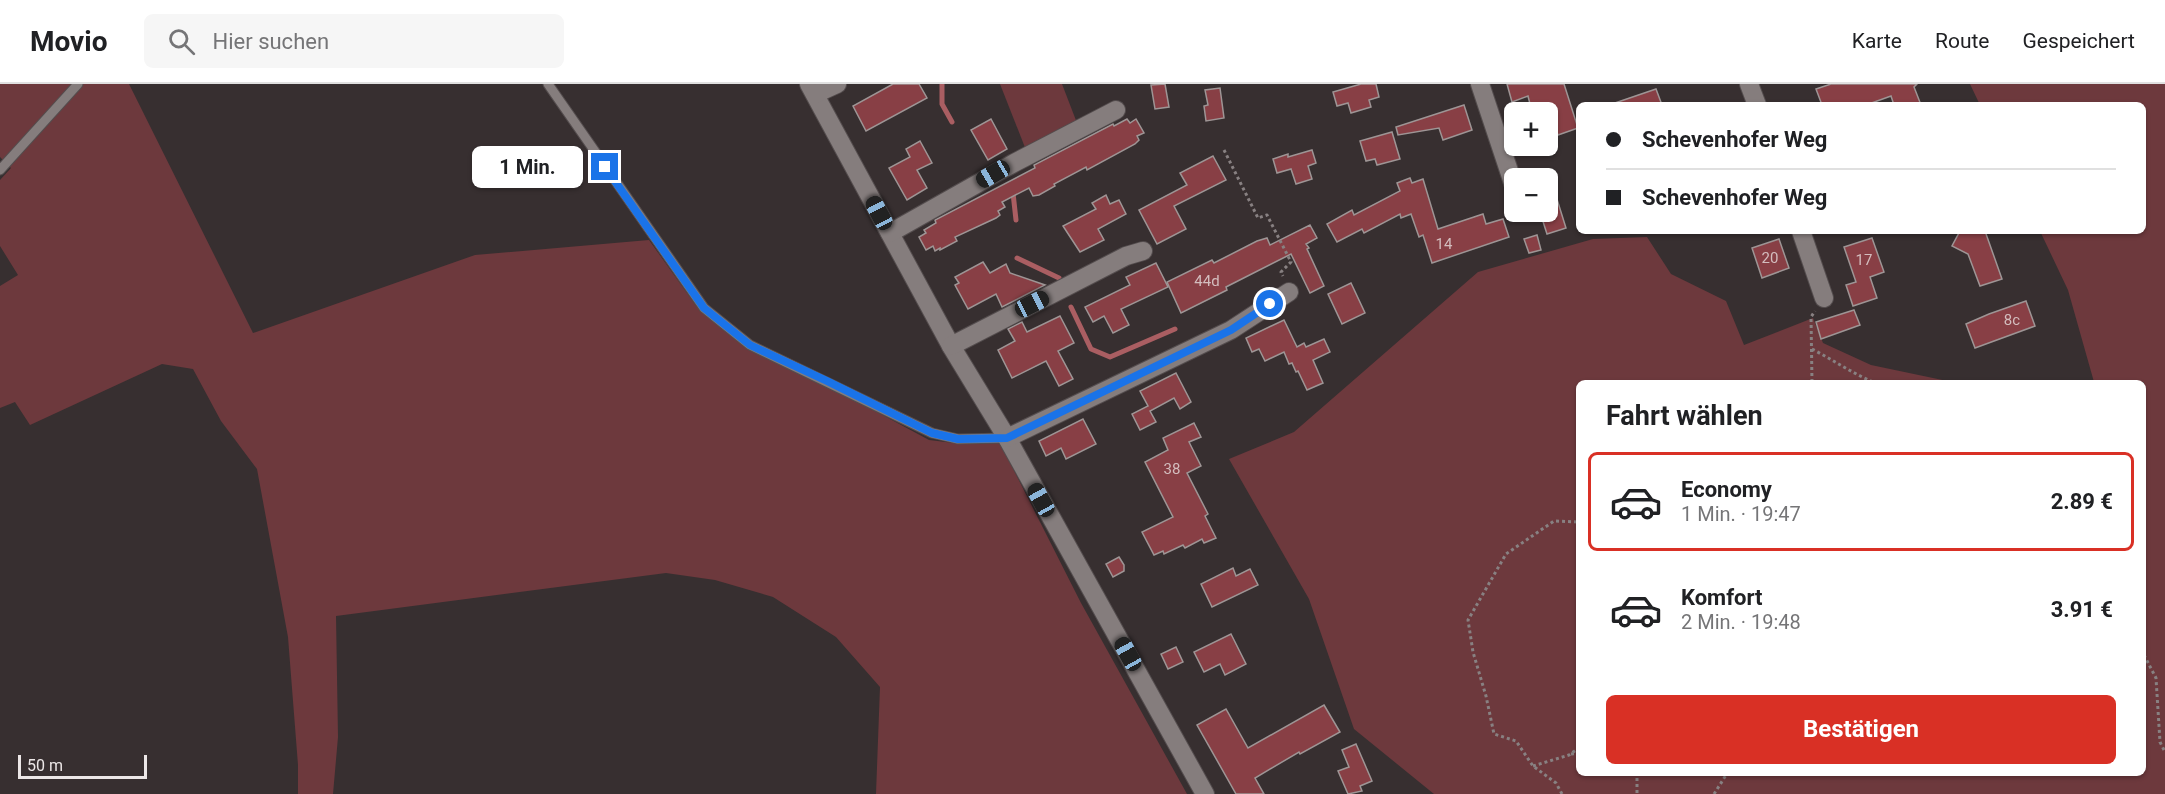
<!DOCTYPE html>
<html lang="de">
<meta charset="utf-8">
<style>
:root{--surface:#fff;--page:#f6f6f6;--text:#202124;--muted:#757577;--line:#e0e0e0;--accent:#d93025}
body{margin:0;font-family:Roboto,sans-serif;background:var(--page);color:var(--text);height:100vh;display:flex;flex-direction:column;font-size:22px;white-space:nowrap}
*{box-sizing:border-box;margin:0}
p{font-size:20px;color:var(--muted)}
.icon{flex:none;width:33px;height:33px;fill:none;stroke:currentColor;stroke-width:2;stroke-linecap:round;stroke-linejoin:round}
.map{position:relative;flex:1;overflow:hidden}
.side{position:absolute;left:1576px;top:296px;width:570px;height:396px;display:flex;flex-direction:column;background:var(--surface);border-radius:9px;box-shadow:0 2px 4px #0004}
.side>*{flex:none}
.top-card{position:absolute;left:1576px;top:18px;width:570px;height:132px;border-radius:9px;box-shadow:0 2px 4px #0004;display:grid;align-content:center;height:132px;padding:0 30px;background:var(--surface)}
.fabs{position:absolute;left:1504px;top:18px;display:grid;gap:12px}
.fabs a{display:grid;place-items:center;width:54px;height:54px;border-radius:9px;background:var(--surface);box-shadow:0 2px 4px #0004;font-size:30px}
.scale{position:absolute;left:18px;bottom:15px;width:129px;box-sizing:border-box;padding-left:6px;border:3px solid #ece7e7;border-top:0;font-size:16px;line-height:21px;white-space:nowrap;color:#ece7e7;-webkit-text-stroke:4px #372f30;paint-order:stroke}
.end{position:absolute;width:27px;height:27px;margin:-14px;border:8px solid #1a73e8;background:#fff;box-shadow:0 0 0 3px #fff}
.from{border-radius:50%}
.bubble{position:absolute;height:42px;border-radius:9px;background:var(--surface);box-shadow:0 2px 4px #0004;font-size:20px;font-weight:700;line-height:42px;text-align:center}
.car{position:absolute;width:18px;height:36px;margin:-18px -9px;border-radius:8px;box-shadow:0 0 4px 2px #0007;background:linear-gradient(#222 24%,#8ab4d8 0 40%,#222 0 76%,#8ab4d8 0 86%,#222 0)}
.top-card b{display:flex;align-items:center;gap:21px;height:57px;font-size:22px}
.top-card b+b{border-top:2px solid var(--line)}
.top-card i{width:15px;height:15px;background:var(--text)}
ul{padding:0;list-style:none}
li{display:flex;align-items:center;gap:18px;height:99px;margin:0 12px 9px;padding:0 18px;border:3px solid transparent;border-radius:9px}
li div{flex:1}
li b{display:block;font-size:22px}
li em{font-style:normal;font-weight:700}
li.selected{border-color:var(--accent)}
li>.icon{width:54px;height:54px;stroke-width:1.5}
h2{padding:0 30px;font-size:27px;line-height:72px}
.action{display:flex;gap:12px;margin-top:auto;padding:12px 30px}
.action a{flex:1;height:69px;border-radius:9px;background:var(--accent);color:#fff;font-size:24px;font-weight:700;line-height:69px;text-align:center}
header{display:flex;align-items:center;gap:36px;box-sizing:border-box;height:84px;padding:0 30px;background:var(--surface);border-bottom:2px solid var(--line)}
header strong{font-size:28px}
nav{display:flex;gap:33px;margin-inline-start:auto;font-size:21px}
.search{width:420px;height:54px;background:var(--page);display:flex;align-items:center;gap:15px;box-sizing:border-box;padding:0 21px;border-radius:9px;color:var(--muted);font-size:22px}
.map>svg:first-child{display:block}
.green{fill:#6d393d}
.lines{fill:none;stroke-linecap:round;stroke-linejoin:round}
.stream{stroke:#aa5e62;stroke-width:5}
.building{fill:#883f45;stroke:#9e9595;stroke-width:1.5}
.lane-casing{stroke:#544d4e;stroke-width:11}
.street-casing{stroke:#544d4e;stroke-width:20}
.path{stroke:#888182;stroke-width:3;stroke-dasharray:3 3;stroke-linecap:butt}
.lane{stroke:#857d7d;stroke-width:9}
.street{stroke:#857d7d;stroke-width:18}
.route{stroke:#1a73e8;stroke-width:8}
.labels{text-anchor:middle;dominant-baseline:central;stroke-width:4.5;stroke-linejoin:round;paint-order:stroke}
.number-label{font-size:15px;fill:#d3bdbe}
</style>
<header>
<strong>Movio</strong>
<div class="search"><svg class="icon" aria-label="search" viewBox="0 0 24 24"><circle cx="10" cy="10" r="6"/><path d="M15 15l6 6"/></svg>Hier suchen</div>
<nav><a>Karte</a><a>Route</a><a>Gespeichert</a></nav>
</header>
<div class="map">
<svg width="2165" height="710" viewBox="0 0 2165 710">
<rect width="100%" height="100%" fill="#372f30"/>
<g class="green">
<path d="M0 0H129L253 249 475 171 649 156 697 223 748 264 827 301 929 356 954 359 999 357 1081 519 1187 710H876L880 603 836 553 773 513 715 496 666 489 336 532 338 653 333 710H298V681L288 553 257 385 221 337 193 285 162 280 30 341 15 318 0 324V202L18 191 0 162V96L11 84 0 73Z"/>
<path d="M1000 0H1062L1077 39 1026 66Z"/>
<path d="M1970 0H2165V710H1434L1354 645 1309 515 1229 375 1294 348 1478 188 1593 155 1647 153 1671 190 1726 217 1744 261 1813 234 1823 259 1871 281 1952 298H1580V688H2144V298H2094L2068 206 2040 147H2144V21H1980Z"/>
</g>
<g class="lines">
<g class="stream">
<path d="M942 0V20L952 38"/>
<path d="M1011 109H1013L1016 136"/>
<path d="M1017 174 1059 194"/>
<path d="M1071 223 1091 265 1110 273 1175 245"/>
</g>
</g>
<g class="building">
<path d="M893 0H919L927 14 866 47 853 22Z"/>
<path d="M1165 0 1169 23 1155 25 1151 1Z"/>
<path d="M1361 0H1376L1379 13 1369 16 1371 23 1351 29 1348 19 1337 22 1333 8Z"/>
<path d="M1507 0H1564L1578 44 1558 51 1552 34 1548 35V28H1532L1528 12 1512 18Z"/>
<path d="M1831 0H1917L1914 3 1921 21H1894L1891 12 1866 21H1822L1816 5Z"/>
<path d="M1220 4 1224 34 1206 37 1204 22 1208 21 1205 6Z"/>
<path d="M1656 5 1662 21H1616L1615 19Z"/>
<path d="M1464 21 1472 46 1443 56 1439 44 1398 51 1396 43Z"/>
<path d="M991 35 1007 65 988 76 971 46Z"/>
<path d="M1127 35 1130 39 1136 35 1144 49 1137 52 1139 56 1135 60 1087 86 1086 83 1054 100 1055 102 1039 111 1033 112 1029 104 1002 118 1005 123 998 127 1000 131 996 134 955 153 957 157 940 166V164L935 167 933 162 926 166 919 153 926 149 924 146 936 139 935 136 1035 84 1034 81 1113 40 1114 42Z"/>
<path d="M1392 48 1400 75 1377 81 1375 75 1366 77 1360 57Z"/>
<path d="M920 57 932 79 917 86 927 104 907 116 889 84 910 73 906 65Z"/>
<path d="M1312 66 1316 79 1308 82 1312 95 1296 100 1291 85 1277 89 1273 75 1288 70V73Z"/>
<path d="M1213 72 1226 96 1174 122 1186 145 1157 160 1139 126 1187 101 1180 89Z"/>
<path d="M1410 94 1412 99 1423 95 1438 145 1483 130 1486 140 1503 135 1509 153 1432 179 1423 151 1419 153 1411 130 1401 134 1400 130 1364 149 1362 145 1337 158 1327 140 1352 126 1354 131 1400 107 1397 99Z"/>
<path d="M1548 96H1551L1566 144 1547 150 1540 128H1548Z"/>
<path d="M1106 111 1110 120 1119 116 1126 130 1098 145 1104 156 1080 168 1063 142 1096 125 1092 119Z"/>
<path d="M1310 141 1317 154 1306 160 1309 164 1307 165 1324 202 1310 209 1291 170 1226 203 1227 206 1181 229 1167 198 1212 176 1214 179 1257 157 1267 154 1270 161Z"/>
<path d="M1960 147H1985L2002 195 1980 202 1968 170 1952 162Z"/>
<path d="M1537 151 1541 166 1529 169 1524 155Z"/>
<path d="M1872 154 1884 188 1870 193 1877 214 1853 222 1846 201 1856 198 1844 163Z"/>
<path d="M1779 155 1789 184 1762 194 1752 164Z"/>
<path d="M983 178 990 189 1006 180 1010 189 1045 201 1002 223 996 210 968 225 955 201 959 199 955 193Z"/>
<path d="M1156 179 1168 203 1121 225 1129 241 1113 249 1104 232 1093 238 1085 223 1130 201 1126 193Z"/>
<path d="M1351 199 1365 229 1342 240 1328 210Z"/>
<path d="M2026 217 2035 242 1975 264 1966 240 1989 230Z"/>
<path d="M1854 226 1860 241 1821 255 1816 238Z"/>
<path d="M1060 232 1074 259 1058 267 1073 295 1059 302 1046 277 1012 294 998 266 1015 257 1008 245 1022 238 1027 248Z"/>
<path d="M1284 236 1297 263 1304 259 1306 263 1324 255 1330 268 1313 276 1323 299 1307 306 1298 287 1296 288 1292 279 1289 280 1284 268 1265 277 1259 265 1252 268 1246 254Z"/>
<path d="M1176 289 1191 318 1180 325 1174 314 1150 327 1156 338 1140 346 1132 330 1148 322 1140 307Z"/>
<path d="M1083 335 1096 360 1066 375 1061 364 1046 372 1039 357Z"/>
<path d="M1194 339 1201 353 1189 358 1201 382 1187 389 1208 430 1205 432 1216 454 1204 459 1202 455 1185 464 1183 461 1164 470 1163 467 1154 471 1142 448 1173 433 1145 378 1168 366 1163 354Z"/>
<path d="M1119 473 1124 481V487L1113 493 1106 480Z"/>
<path d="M1233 484 1236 492 1250 485 1258 501 1212 523 1201 500Z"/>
<path d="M1231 550 1246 580 1225 591 1220 580 1204 588 1194 568Z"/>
<path d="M1176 563 1183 578 1168 585 1161 570Z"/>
<path d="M1324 621 1340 648 1300 670 1299 668 1255 694 1264 710H1236L1197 641 1226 625 1248 664Z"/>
<path d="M1356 660 1372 697 1360 702 1362 707 1348 710 1338 687 1349 683 1342 666Z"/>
</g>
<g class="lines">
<g class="lane-casing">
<g id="lane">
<path d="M548 0 704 224 750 261 932 349 958 355 1007 354"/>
<path d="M0 86 78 0"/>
</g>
</g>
<g class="street-casing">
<g id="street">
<path d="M809 0 951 262 1007 354 1205 710"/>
<path d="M1480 0 1514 102"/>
<path d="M1749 0 1757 21"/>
<path d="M815 10 837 0"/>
<path d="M1801 147 1824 214"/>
<path d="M890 149 1014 79 1116 26"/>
<path d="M951 262 1126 172 1143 167"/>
<path d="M1007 354 1231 246 1289 208"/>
</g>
</g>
<g class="path">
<path d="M1224 66 1258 134 1267 131 1291 178 1281 188 1283 192"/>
<path d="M1812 265C1833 276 1852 289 1873 298"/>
<path d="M1812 298 1811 233 1815 227"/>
<path d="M2144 571 2156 594 2160 658 2165 668"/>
<path d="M1571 670 1580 669"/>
<path d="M1533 682 1569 671 1580 663"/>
<path d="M1637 688V710"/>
<path d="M1562 710 1556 699 1533 682 1516 657 1494 650 1486 612 1473 568 1468 536 1506 470 1554 437 1580 438"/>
<path d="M1714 710 1728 688"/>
</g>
<use href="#lane" class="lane"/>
<use href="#street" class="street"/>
</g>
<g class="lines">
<path class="route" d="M605 83 704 224 750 261 827 297 932 349 958 355 1007 354 1231 246 1270 220"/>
</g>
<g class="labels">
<g class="number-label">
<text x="1444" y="160">14</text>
<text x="1770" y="174">20</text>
<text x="1864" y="176">17</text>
<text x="1207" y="197">44d</text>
<text x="2012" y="236">8c</text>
<text x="1172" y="385">38</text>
</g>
</g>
</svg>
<div class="fabs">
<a>+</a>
<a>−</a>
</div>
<div class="scale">50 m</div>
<i class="end from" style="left:1270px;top:220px"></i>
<i class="end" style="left:605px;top:83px"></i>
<div class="bubble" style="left:472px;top:62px;width:111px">1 Min.</div>
<i class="car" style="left:993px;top:90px;rotate:240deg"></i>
<i class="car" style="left:879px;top:129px;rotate:332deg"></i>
<i class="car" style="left:1032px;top:220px;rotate:63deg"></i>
<i class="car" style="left:1041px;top:416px;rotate:331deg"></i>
<i class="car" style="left:1128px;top:570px;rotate:331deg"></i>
<div class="top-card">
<b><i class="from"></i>Schevenhofer Weg</b>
<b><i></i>Schevenhofer Weg</b>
</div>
<section class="side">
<h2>Fahrt wählen</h2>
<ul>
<li class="selected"><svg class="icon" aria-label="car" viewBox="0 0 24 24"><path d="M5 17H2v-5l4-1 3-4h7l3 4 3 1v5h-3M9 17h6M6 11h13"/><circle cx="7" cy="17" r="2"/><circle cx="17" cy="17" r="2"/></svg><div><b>Economy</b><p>1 Min. · 19:47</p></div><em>2.89 €</em></li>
<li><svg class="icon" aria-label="car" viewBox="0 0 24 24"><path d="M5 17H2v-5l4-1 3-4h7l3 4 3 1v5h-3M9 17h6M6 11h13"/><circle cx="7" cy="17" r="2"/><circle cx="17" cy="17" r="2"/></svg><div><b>Komfort</b><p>2 Min. · 19:48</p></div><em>3.91 €</em></li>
</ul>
<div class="action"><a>Bestätigen</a></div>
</section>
</div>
